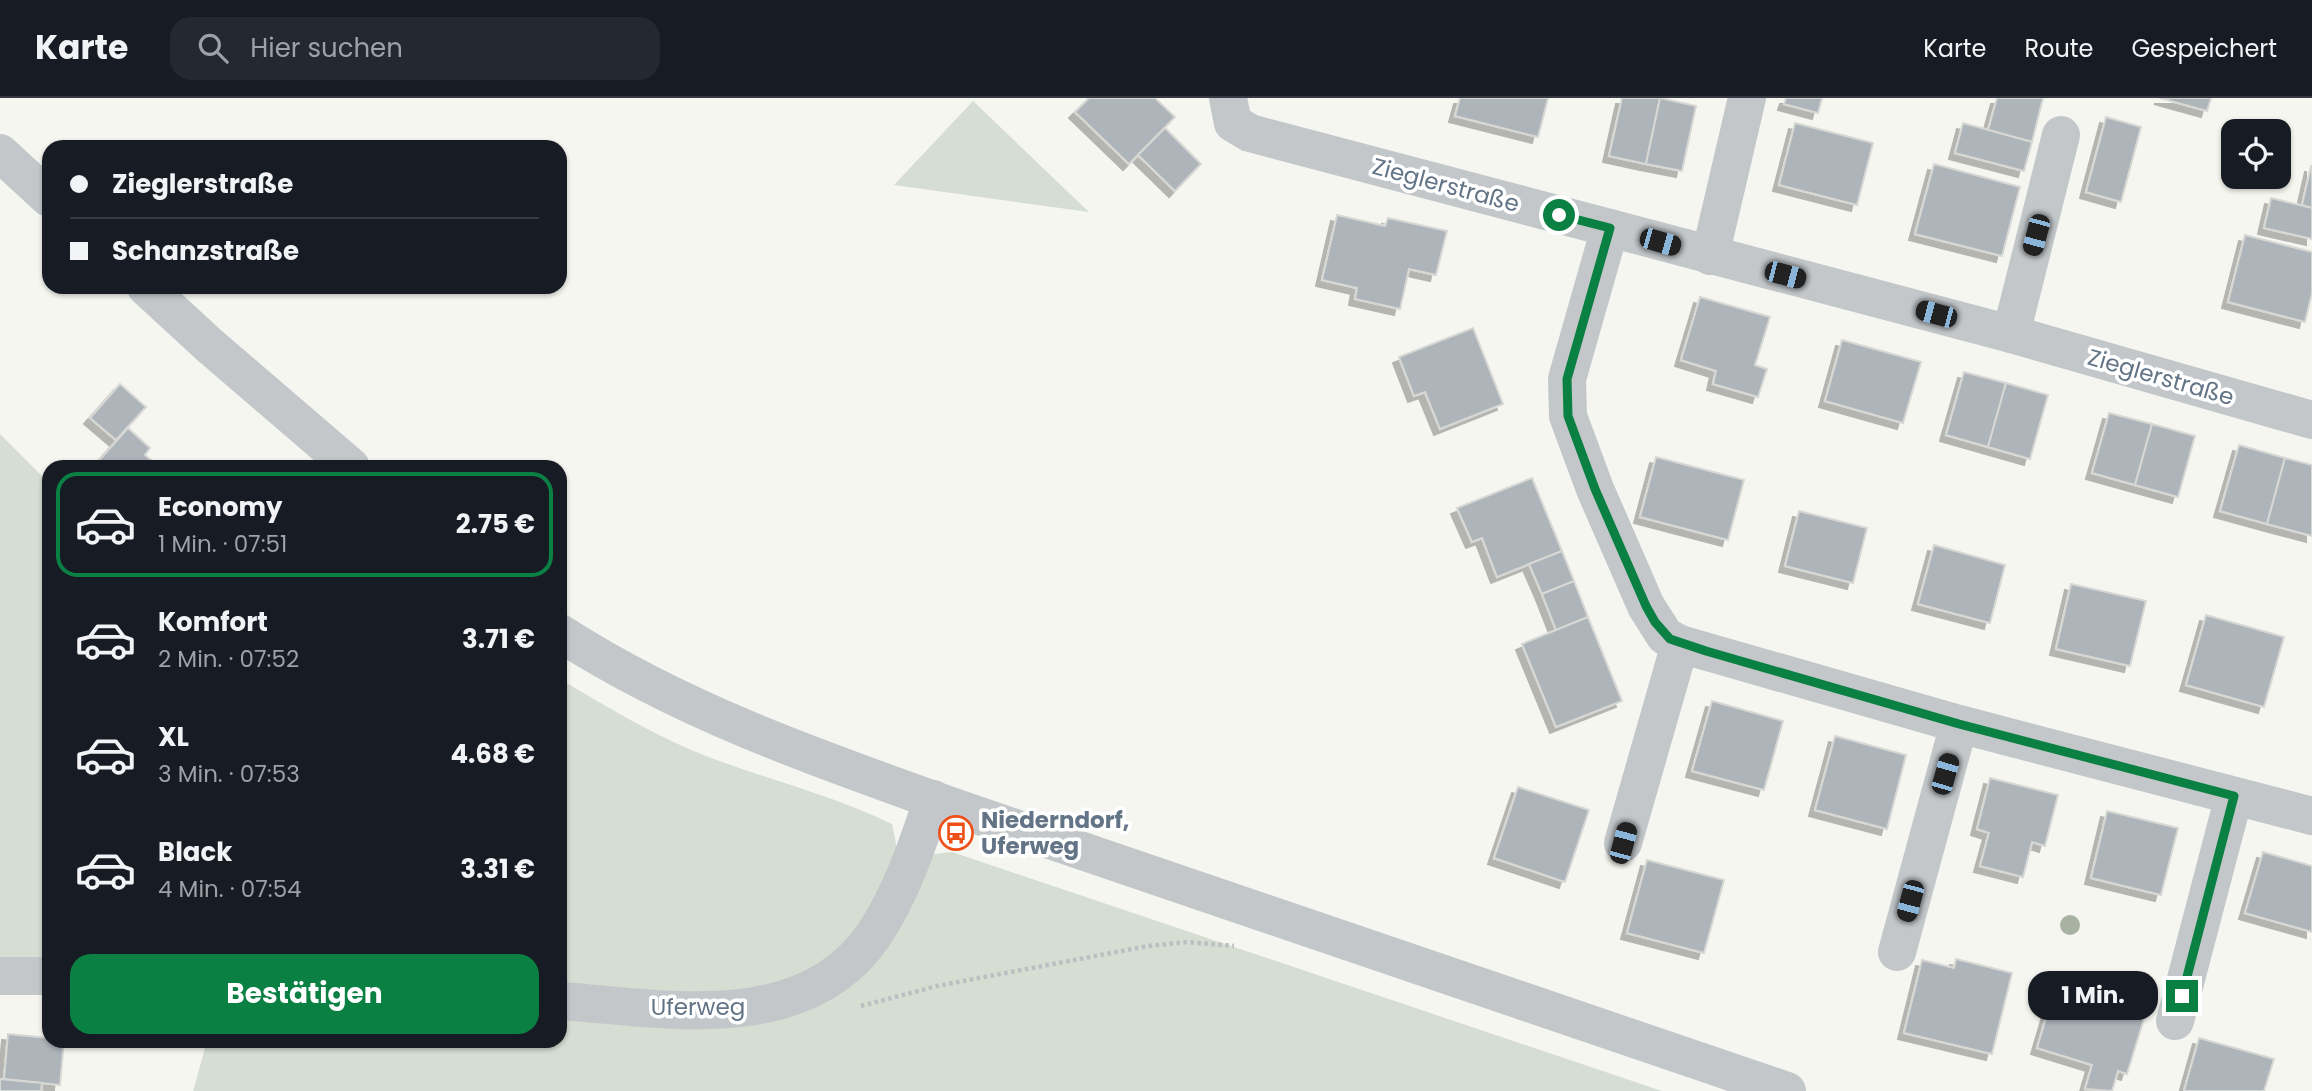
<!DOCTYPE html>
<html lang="de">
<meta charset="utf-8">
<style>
:root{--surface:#171b24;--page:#242831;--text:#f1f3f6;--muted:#9ea1a6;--line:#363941;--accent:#0b8043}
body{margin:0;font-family:Poppins,sans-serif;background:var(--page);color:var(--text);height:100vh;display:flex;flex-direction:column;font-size:26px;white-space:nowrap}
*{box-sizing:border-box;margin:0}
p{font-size:23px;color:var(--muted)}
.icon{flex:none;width:38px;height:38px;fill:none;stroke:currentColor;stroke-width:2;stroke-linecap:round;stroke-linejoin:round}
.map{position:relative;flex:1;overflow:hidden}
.panel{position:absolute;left:42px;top:362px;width:525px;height:588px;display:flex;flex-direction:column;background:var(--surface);border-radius:21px;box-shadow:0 2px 5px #0004}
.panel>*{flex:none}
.banner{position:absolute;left:42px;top:42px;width:525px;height:154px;border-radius:21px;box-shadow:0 2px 5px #0004;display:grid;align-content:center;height:154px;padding:0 28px;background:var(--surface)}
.buttons{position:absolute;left:2221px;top:21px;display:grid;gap:14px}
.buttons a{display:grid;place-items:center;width:70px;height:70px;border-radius:14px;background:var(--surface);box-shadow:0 2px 5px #0004;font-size:35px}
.end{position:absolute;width:32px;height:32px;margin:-16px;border:9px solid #0b8043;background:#fff;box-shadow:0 0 0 4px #fff}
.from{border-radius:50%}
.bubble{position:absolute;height:49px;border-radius:21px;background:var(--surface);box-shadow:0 2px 5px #0004;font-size:23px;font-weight:700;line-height:49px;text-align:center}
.car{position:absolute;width:21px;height:42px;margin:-21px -10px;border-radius:9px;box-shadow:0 0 5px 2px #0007;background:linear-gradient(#222 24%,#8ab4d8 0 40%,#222 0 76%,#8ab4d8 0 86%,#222 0)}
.banner b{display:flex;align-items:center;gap:24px;height:66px;font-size:26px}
.banner b+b{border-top:2px solid var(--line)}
.banner i{width:18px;height:18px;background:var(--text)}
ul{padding:12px 0 0;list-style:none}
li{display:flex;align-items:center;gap:21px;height:105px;margin:0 14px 10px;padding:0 14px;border:4px solid transparent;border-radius:21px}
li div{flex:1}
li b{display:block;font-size:26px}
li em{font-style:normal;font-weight:700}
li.selected{border-color:var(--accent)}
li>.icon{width:63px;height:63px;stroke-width:1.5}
.cta{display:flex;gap:14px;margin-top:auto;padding:14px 28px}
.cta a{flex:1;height:80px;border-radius:21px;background:var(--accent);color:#fff;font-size:28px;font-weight:700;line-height:80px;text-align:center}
header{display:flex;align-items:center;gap:42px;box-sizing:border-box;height:98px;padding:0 35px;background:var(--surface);border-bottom:2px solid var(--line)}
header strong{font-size:33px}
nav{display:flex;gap:38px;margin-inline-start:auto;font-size:24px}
.search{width:490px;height:63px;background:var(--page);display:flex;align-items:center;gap:18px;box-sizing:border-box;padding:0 24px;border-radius:21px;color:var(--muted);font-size:26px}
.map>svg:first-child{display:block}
.green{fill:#d6ddd2}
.building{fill:#adb4ba;stroke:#d7d7d4;stroke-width:2;filter:url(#shadow)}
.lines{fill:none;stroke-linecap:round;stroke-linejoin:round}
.path{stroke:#bcbfc1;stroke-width:4.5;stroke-dasharray:3.5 3.5;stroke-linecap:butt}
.street{stroke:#c3c7ca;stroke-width:38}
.tree{fill:#a7b2a2}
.route{stroke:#0b8043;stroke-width:9}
.labels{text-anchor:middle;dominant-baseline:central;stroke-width:7;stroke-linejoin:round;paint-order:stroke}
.street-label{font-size:23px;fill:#627485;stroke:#fff}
.poi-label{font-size:23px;font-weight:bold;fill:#627485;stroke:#fff;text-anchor:start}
</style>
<header>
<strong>Karte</strong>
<div class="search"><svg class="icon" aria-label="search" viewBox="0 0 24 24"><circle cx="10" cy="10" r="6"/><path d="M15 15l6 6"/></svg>Hier suchen</div>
<nav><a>Karte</a><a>Route</a><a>Gespeichert</a></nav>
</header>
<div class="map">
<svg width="2312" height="993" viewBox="0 0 2312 993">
<defs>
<filter id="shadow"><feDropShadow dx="-6" dy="6" stdDeviation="0" flood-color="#0004"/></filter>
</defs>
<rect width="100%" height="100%" fill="#f6f6f1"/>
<g class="green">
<path d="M973 3 1089 114 894 87Z"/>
<path d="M0 336 49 385V868L0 869Z"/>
<path d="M560 581C609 610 658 640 711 660 771 682 834 698 892 726L899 760 849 851 762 900 560 895Z"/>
<path d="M952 754 1662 993H193L207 943H560V913L799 908 934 756Z"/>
</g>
<g class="building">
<path d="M1089 0H1155L1175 19 1129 66 1075 14Z"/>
<path d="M1460 0H1548L1538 39 1455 18Z"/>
<path d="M1622 0H1660L1646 66 1609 58Z"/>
<path d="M1660 0 1696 8 1682 73 1646 66Z"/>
<path d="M1786 0H1822L1818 15 1784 6Z"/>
<path d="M1997 0H2043L2032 44 1988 32Z"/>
<path d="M2160 0H2211L2207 13Z"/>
<path d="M2106 19 2141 29 2121 104 2086 94Z"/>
<path d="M1795 25 1873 45 1857 107 1779 87Z"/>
<path d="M1963 25 2032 44 2024 73 1955 55Z"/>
<path d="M1165 30 1201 66 1175 93 1138 57Z"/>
<path d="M1934 66 2020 89 2002 158 1915 136Z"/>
<path d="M2311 68H2312V110L2302 107Z"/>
<path d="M2271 100 2312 110V141L2264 130Z"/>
<path d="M1337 117 1385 128 1388 120 1447 133 1436 177 1409 171 1400 211 1355 201 1357 190 1322 182Z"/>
<path d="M2245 137 2312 154V195L2305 224 2228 204Z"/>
<path d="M1700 199 1770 219 1755 267 1767 271 1758 299 1713 286 1716 273 1681 262Z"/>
<path d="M1473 230 1503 306 1440 331 1425 294 1414 298 1399 259Z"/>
<path d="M1842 242 1921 264 1903 325 1825 303Z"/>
<path d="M1964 274 2006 285 1988 349 1946 337Z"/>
<path d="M2006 285 2048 297 2030 361 1988 349Z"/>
<path d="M120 286 146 309 116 342 90 320Z"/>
<path d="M2109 315 2152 326 2135 387 2092 375Z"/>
<path d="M2152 326 2195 338 2178 399 2135 387Z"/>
<path d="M128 330 150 350 145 357 159 369H93Z"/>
<path d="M2239 347 2285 360 2267 426 2220 413Z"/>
<path d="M1656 359 1744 382 1728 442 1640 419Z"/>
<path d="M2285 360 2312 367V438L2267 426Z"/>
<path d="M1532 380 1562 453 1497 479 1482 440 1472 444 1457 410Z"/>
<path d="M1799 413 1867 430 1853 485 1785 468Z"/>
<path d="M1934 447 2005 467 1990 525 1918 506Z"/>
<path d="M1562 453 1574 483 1542 496 1529 466Z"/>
<path d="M1574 483 1588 519 1556 532 1542 496Z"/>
<path d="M2071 486 2146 503 2130 568 2056 551Z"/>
<path d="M2206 517 2284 539 2264 609 2186 587Z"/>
<path d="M1588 519 1622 603 1556 629 1522 546Z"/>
<path d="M1712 603 1783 623 1764 692 1692 673Z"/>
<path d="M1835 638 1906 657 1887 731 1815 712Z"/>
<path d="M1990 680 2058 697 2045 748 2032 744 2023 779 1980 768 1989 735 1977 731Z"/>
<path d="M1518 689 1589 712 1565 784 1494 760Z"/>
<path d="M2107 713 2178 730 2161 797 2091 780Z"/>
<path d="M2263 754 2312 768V834L2245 815Z"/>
<path d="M1647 762 1724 782 1704 855 1627 835Z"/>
<path d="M1956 861 2012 875 1992 956 1904 935 1922 862 1954 870Z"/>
<path d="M2056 886 2146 914 2127 976 2118 973 2112 993 2085 991 2092 967 2037 950Z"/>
<path d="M8 936 49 940V943H64L60 987 4 981Z"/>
<path d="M2199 940 2274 961 2264 993H2184Z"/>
<path d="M0 981 42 985 41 993H0Z"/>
</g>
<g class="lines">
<path class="path" d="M861 908 937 888 1148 848 1187 844 1234 848"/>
<g class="street">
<path d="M1228 0 1233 25 1250 35 2011 236 2312 322"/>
<path d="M0 55 49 100"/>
<path d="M1610 130 1567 281 1568 318 1595 391 1646 508 1665 538 1680 546 1623 745"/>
<path d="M1710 158 1747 0"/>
<path d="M146 189 209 247 351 369"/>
<path d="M2011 236 2061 37"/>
<path d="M560 535C684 615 827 664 965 713L1787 993"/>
<path d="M1680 546 1959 626 2312 718"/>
<path d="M1897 854 1959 626"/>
<path d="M0 878H49"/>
<path d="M560 903C664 910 803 939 873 838 901 797 917 748 933 701"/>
<path d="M2175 923 2234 698"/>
</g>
</g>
<circle class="tree" cx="2070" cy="827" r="10"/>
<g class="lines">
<path class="route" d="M1559 117 1610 130 1567 281 1568 318 1595 391 1646 508 1655 524 1670 541 1706 553 1959 626 2234 698 2182 898"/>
</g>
<defs>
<g id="bus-ring" transform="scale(1.75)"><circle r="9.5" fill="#fff" stroke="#ef5018" stroke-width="1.5"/><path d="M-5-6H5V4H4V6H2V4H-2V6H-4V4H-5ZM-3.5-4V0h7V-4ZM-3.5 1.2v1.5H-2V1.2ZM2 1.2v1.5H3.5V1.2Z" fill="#ef5018"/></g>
</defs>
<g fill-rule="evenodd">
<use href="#bus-ring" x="956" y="735"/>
</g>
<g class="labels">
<g class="street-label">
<text transform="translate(1446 87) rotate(15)">Zieglerstraße</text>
<text transform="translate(2161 279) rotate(16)">Zieglerstraße</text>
<text x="698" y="909">Uferweg</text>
</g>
<g class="poi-label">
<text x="981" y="722">Niederndorf,<tspan x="981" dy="26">Uferweg</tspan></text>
</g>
</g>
</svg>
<div class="buttons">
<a><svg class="icon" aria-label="locate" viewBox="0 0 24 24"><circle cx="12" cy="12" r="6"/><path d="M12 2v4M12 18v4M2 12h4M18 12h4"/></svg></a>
</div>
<i class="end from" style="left:1559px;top:117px"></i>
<i class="end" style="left:2182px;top:898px"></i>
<div class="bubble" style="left:2028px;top:873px;width:130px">1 Min.</div>
<i class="car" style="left:2036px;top:137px;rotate:195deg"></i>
<i class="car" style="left:1660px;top:144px;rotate:106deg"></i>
<i class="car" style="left:1785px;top:177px;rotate:105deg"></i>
<i class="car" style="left:1936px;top:216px;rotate:285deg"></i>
<i class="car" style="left:1945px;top:676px;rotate:16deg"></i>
<i class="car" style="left:1623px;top:745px;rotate:15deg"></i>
<i class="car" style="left:1910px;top:803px;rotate:195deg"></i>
<div class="banner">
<b><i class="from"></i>Zieglerstraße</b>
<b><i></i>Schanzstraße</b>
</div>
<section class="panel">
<ul>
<li class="selected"><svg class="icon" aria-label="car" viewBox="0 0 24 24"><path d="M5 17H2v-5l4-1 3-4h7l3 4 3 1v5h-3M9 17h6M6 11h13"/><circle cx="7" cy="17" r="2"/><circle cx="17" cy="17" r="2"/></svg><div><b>Economy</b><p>1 Min. · 07:51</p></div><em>2.75 €</em></li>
<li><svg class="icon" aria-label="car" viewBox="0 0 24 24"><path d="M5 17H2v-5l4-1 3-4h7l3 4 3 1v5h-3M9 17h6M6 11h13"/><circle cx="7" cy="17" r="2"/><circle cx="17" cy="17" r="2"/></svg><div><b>Komfort</b><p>2 Min. · 07:52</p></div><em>3.71 €</em></li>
<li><svg class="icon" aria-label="car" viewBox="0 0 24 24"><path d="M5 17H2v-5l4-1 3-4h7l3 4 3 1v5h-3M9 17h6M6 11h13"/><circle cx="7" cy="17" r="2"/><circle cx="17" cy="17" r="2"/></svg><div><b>XL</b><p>3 Min. · 07:53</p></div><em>4.68 €</em></li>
<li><svg class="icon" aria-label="car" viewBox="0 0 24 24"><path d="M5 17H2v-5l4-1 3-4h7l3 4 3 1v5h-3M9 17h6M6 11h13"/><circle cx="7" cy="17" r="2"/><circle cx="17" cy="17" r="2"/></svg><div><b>Black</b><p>4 Min. · 07:54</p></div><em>3.31 €</em></li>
</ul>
<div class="cta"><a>Bestätigen</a></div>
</section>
</div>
